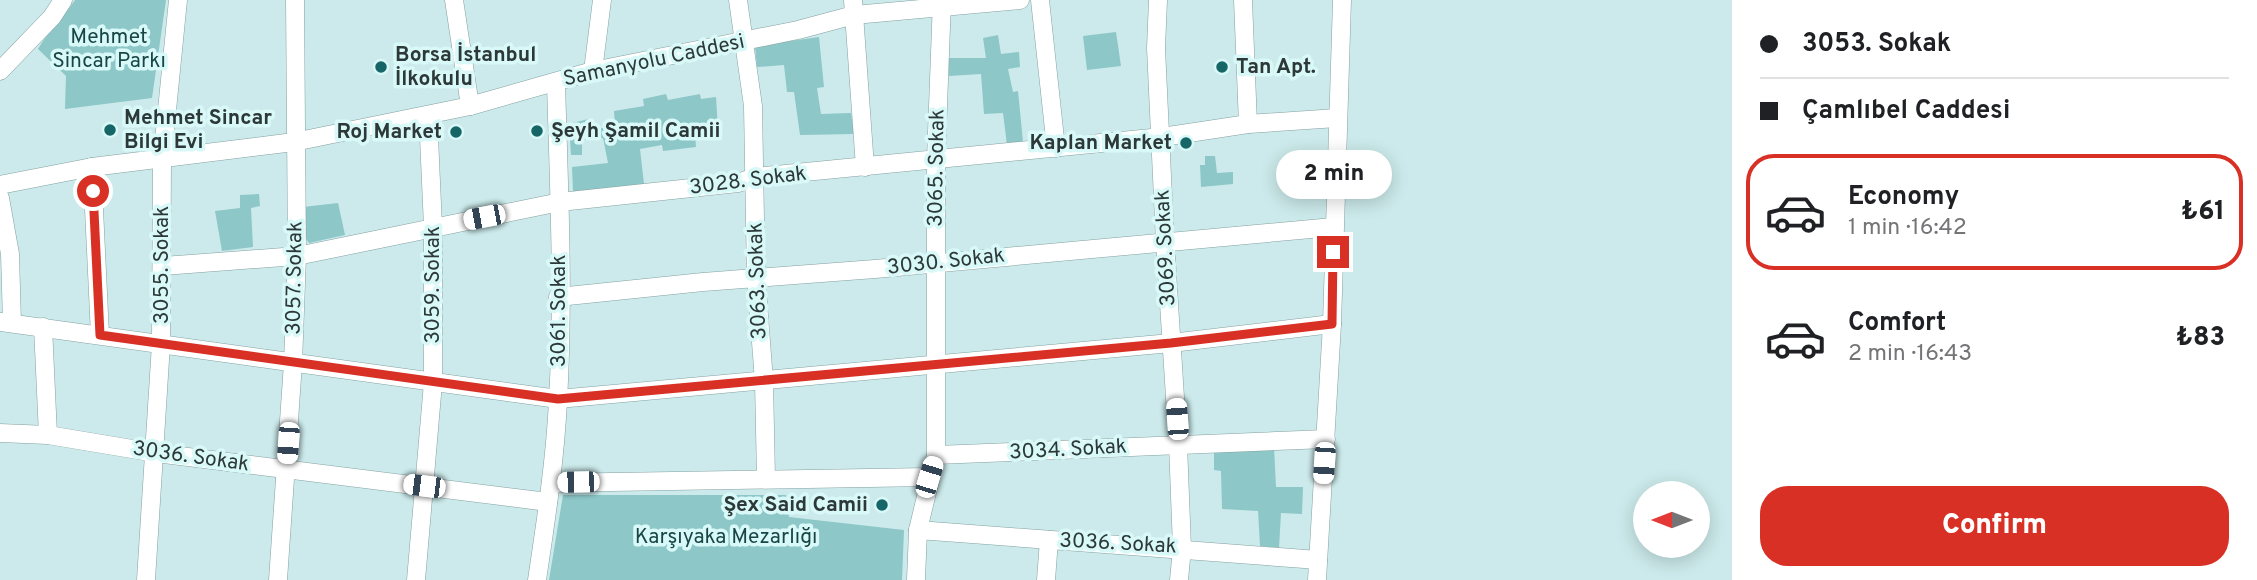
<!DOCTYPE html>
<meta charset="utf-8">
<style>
:root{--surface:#fff;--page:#f2f2f2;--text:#202124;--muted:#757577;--line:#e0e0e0;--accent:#d93025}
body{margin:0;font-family:Overpass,sans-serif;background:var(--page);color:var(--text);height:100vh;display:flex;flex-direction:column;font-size:26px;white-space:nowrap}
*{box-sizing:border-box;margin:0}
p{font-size:23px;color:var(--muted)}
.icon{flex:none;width:38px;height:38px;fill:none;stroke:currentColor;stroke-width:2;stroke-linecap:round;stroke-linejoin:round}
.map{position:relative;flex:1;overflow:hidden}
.panel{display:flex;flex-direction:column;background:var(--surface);width:525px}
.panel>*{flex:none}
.hud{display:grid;align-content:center;height:154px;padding:0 28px;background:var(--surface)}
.needle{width:46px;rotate:270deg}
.controls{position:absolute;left:1633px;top:481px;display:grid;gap:14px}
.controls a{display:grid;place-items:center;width:77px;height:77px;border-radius:50%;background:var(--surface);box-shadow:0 4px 18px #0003;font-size:35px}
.end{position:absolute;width:32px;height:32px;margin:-16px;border:9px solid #d93025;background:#fff;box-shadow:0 0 0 4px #fff}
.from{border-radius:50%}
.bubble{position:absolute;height:49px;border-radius:24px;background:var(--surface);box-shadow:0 4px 18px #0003;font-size:23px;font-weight:800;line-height:49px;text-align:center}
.car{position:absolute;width:21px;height:42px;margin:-21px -10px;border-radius:9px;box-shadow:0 0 5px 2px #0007;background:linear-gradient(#fff 24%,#345 0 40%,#fff 0 76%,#345 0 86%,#fff 0)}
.hud b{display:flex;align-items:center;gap:24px;height:66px;font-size:26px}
.hud b+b{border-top:2px solid var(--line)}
.hud i{width:18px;height:18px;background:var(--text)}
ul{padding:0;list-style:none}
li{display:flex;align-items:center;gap:21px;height:116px;margin:0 14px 10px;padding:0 14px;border:4px solid transparent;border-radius:28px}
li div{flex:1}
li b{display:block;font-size:26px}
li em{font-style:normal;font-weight:800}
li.active{border-color:var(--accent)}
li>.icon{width:63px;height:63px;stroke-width:1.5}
.primary-button{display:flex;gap:14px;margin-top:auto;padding:14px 28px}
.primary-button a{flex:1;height:80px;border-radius:28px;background:var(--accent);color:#fff;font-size:28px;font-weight:800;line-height:80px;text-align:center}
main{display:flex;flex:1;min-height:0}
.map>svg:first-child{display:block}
.green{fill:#8dc7c8}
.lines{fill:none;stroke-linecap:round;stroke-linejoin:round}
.minor-casing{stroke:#84a1a1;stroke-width:19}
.minor{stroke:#fff;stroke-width:18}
.route{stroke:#d93025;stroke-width:9}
.poi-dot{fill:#176667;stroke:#d9f8f8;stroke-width:2.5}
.labels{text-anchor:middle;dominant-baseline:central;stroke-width:7;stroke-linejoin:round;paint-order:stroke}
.park-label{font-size:21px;fill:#184647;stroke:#d9f8f8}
.poi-label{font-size:21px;font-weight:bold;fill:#2d3939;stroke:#d9f8f8;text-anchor:start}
.street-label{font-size:21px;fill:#2d3939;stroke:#d9f8f8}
</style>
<main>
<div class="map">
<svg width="1732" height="580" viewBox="0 0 1732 580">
<rect width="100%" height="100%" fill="#cceaeb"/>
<g class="green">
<path d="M75 0H166L152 98 65 109 66 76 38 49C48 31 63 18 75 0Z"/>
<path d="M1116 32 1121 66 1087 70 1083 36Z"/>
<path d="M998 35 1001 54 1019 52 1020 67 1008 69 1013 92 1018 91 1023 142 1007 145 1003 113 984 114 981 74 949 76V58H986L983 38Z"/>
<path d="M819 37 824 87 817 88 821 114 851 113 854 134 800 135 794 92H787L784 65 757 67 755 46Z"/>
<path d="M666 94 668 100 700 94 701 99 716 97 718 129 695 134 696 147 663 151 662 145 640 149 644 184 573 192 572 167 608 163 603 138 582 140V155H571L569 124 588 119 590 130 615 126 614 111 644 106 643 99Z"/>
<path d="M1205 156H1215L1217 173 1233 172V184L1201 187 1200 165H1205Z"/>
<path d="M259 194 260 206 251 208 253 247 222 251 215 211 240 208V195Z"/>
<path d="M338 203 345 235 309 243 304 236 303 207Z"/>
<path d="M1274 447 1276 487H1303L1302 514 1281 513 1279 548 1260 546 1258 511 1222 509 1221 471 1214 470V449Z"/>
<path d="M563 495H786L789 517 904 530 902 580H549Z"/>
</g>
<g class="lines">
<g class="minor-casing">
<g id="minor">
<path d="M454 0 470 106"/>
<path d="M738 0 753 106 756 277 764 381 766 479"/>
<path d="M853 0 865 167"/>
<path d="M1040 0 1056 148"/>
<path d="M1158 0 1156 48 1165 241 1178 444 1182 548 1179 580"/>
<path d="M1243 0 1248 124"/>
<path d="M0 71 52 17 63 0"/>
<path d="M593 71 602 0"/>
<path d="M92 167 100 335"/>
<path d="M0 185 92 167 294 142 470 106 593 71 798 30 854 15 1020 0"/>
<path d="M0 198 10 254 12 323"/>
<path d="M163 266 297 256 560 202 738 183 755 177 1162 137 1248 124 1337 118"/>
<path d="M558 297 703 282 875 269 1333 227"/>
<path d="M0 322 558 399 1171 343 1332 324"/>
<path d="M43 327 48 435"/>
<path d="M0 433 48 435 156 453 548 502"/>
<path d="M936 455 1326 439"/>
<path d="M551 483 929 477"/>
<path d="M918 530 1318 560"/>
<path d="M146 580 161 344 162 160 178 0"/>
<path d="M278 580 293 363 297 256 295 0"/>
<path d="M416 580 433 383V227L428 115"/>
<path d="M537 580C546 520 555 461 558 401 564 295 559 188 556 83"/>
<path d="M916 580 918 530 936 455V160L942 0"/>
<path d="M1046 580 1049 540"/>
<path d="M1317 580 1332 324 1342 0"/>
</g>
</g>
<use href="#minor" class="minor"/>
</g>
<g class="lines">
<path class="route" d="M93 191 100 335 558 399 1171 343 1332 324 1333 252"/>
</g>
<g class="poi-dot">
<circle cx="381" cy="67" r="7"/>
<circle cx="1222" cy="67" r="7"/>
<circle cx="110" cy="130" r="7"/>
<circle cx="537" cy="131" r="7"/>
<circle cx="456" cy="132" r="7"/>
<circle cx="1186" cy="143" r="7"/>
<circle cx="882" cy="505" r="7"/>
</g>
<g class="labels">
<g class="park-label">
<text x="109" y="37">Mehmet<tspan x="109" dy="24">Sincar Parkı</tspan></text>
<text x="726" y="537">Karşıyaka Mezarlığı</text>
</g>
<g class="poi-label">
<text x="395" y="55">Borsa İstanbul<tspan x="395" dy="24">İlkokulu</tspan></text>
<text x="1236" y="67">Tan Apt.</text>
<text x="124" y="118">Mehmet Sincar<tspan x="124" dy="24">Bilgi Evi</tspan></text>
<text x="551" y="131">Şeyh Şamil Camii</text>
<text x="442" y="132" text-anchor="end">Roj Market</text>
<text x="1172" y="143" text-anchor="end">Kaplan Market</text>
<text x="868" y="505" text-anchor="end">Şex Said Camii</text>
</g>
<g class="street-label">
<text transform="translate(654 61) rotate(-12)">Samanyolu Caddesi</text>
<text transform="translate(937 168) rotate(-89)">3065. Sokak</text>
<text transform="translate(748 181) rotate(-7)">3028. Sokak</text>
<text transform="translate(1166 248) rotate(-93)">3069. Sokak</text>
<text transform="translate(946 262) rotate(-6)">3030. Sokak</text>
<text transform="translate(162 265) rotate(-90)">3055. Sokak</text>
<text transform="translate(295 278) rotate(-89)">3057. Sokak</text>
<text transform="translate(758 281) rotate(-92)">3063. Sokak</text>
<text transform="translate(433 285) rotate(-90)">3059. Sokak</text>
<text transform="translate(559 311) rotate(-90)">3061. Sokak</text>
<text transform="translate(1068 450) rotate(-3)">3034. Sokak</text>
<text transform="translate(191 457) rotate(8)">3036. Sokak</text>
<text transform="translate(1118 544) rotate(3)">3036. Sokak</text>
</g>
</g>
</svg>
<div class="controls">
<a><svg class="needle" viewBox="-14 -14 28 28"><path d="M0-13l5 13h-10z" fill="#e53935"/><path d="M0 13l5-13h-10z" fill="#757577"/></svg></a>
</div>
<i class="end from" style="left:93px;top:191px"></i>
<i class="end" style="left:1333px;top:252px"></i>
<div class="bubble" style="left:1276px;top:150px;width:116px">2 min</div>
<i class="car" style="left:484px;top:217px;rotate:259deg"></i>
<i class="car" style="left:1177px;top:419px;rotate:356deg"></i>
<i class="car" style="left:288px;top:443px;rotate:184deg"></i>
<i class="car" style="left:1324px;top:463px;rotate:184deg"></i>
<i class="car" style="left:929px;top:477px;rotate:17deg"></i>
<i class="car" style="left:578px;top:482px;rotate:269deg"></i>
<i class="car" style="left:424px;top:486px;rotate:277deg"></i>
</div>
<section class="panel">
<div class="hud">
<b><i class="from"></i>3053. Sokak</b>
<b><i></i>Çamlıbel Caddesi</b>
</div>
<ul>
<li class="active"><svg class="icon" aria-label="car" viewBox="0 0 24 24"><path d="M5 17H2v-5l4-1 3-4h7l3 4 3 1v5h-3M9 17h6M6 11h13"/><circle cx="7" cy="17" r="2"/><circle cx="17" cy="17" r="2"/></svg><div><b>Economy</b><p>1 min · 16:42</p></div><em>₺61</em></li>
<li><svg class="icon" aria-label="car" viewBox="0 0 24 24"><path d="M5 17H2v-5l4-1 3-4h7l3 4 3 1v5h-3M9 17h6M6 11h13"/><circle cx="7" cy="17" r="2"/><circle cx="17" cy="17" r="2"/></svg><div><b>Comfort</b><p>2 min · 16:43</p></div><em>₺83</em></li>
</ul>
<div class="primary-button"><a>Confirm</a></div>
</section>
</main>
